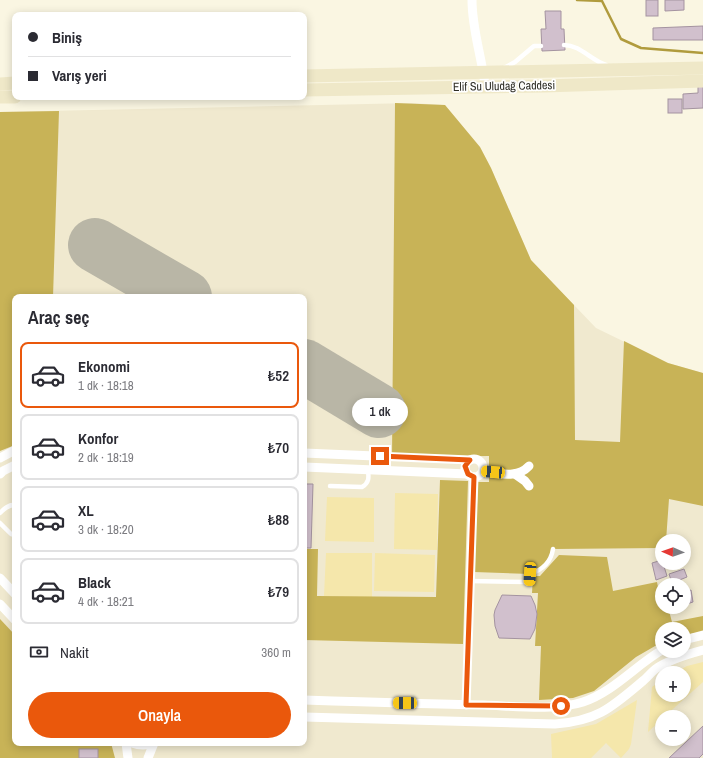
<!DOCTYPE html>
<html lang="tr">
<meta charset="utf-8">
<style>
:root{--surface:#fff;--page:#f7f7f7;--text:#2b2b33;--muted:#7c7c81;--line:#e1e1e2;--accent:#ea580c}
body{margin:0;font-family:"Archivo Narrow",sans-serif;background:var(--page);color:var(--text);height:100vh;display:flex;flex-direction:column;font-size:15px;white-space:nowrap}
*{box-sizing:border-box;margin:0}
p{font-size:13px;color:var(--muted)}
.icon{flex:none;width:22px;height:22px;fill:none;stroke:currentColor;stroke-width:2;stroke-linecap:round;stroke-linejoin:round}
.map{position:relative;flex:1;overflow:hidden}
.sheet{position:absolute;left:12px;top:294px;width:295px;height:452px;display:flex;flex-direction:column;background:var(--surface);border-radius:8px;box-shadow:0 2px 10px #0003}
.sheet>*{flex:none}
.guide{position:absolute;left:12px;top:12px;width:295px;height:88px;border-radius:8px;box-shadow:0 2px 10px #0003;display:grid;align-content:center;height:88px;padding:0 16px;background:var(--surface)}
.needle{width:26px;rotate:272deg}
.tools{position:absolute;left:655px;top:534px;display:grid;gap:8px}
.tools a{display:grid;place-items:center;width:36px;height:36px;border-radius:50%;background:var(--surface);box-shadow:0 2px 10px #0003;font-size:20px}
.end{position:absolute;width:18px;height:18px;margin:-9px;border:5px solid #ea580c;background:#fff;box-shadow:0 0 0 2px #fff}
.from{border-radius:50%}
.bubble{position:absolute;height:28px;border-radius:14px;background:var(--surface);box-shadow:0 2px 10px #0003;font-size:13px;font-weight:600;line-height:28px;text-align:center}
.car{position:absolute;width:12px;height:24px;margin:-12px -6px;border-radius:5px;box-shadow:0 0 3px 1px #0007;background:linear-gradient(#f5c518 24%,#345 0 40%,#f5c518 0 76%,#345 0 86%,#f5c518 0)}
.guide b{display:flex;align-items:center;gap:14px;height:38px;font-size:15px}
.guide b+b{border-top:1px solid var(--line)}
.guide i{width:10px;height:10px;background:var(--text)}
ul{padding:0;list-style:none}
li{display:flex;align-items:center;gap:12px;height:66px;margin:0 8px 6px;padding:0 8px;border:2px solid var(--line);border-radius:8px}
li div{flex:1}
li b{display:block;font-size:15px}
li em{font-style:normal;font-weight:600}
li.selected{border-color:var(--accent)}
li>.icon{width:36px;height:36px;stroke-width:1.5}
h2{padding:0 16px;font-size:18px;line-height:48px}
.pay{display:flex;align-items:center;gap:10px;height:44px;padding:0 16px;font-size:15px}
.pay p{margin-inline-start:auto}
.action{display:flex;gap:8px;margin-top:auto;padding:8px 16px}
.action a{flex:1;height:46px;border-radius:24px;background:var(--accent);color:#fff;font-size:16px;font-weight:600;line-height:46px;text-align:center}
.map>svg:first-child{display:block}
.built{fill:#f0e9cf;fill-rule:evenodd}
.green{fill:#f5e7ab}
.forest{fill:#c8b357}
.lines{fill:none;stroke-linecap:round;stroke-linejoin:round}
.stream{stroke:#b09b3d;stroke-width:2.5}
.runway{stroke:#b9b6a6;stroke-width:54}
.building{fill:#d1c0cd;stroke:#a493a0}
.service{stroke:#fff;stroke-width:4.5}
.minor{stroke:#fff;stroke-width:9}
.secondary{stroke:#efe8c8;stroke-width:13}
.route{stroke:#ea580c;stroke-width:5}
.labels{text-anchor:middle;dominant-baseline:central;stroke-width:3.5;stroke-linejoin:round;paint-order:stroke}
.street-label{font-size:12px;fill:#2e2d25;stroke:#fff}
</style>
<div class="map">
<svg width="703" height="758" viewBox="0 0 703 758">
<rect width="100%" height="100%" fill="#faf6e2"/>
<path class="built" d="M412 103 445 105 480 147 491 168 531 260 596 328 668 363 703 373V758H0V112ZM15 297H304V743H15ZM662 541H684V563H662ZM662 585H684V607H662ZM662 629H684V651H662ZM662 673H684V695H662ZM662 717H684V739H662Z"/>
<g class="green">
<path d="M395 493 438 494 437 550 394 549Z"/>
<path d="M327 497 374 498V542L325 541Z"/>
<path d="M326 553H372V598L324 596Z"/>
<path d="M375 553 435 555 434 592 374 591Z"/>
<path d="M703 662V682L664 717H662V719L648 732 652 687 662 680V695H684V673H674L687 666Z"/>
<path d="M637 700 631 744 629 749 621 758 606 743 591 758H552L551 734 596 724Z"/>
</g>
<g class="forest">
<path d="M395 103 445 105 480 147 491 168 531 260 574 305 575 440 620 442 624 341 668 363 703 373V506L669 499 666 541H662V548L553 549 550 556 542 567 530 574 474 572 478 482H489V456L392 457Z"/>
<path d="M59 111 53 297H15V445L0 451V112Z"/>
<path d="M440 480 468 481 463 644 304 640V549H318L317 596 436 597Z"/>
<path d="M559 555 607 557 613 591 657 582 659 592H662V607H668L672 622 703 616V632L684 635V629H662V642L636 657 594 691 573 698 539 700 541 646H535L538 593H532L533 576H540Z"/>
<path d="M0 619 15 635V743H111L115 758H0Z"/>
</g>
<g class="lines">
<path class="stream" d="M577 0 602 1 621 39 641 48 703 53"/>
<g class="runway">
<path d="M95 245 185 297"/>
<path d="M304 366 379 411"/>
</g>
</g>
<g class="building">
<rect x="646" y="0" width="12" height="16"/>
<path d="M665 0H684V10L665 11Z"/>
<path d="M545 11H561V29H564L565 50 542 51 541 29H546Z"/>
<path d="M703 26V40H653V28Z"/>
<path d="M698 83H703V108L683 109V94L698 93Z"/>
<rect x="668" y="99" width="14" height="14"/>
<path d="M304 484H313L311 548H304Z"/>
<path d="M662 560 667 576 656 580 652 563Z"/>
<path d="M684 569 687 577 672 583 669 574Z"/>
<path d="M691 590 693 602 684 605V592Z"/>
<path d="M502 595 531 596 535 605 537 614 535 629 530 639 499 638 495 626 494 615 495 610Z"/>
<path d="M703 726V754L699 758H669Z"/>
<rect x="79" y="749" width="19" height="9"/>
</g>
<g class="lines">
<g class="service">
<path d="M564 45C580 45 591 60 606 65"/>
<path d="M504 68 515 62 534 46H541"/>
<path d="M330 486 362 487C369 483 369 478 368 470"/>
<path d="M0 513C4 509 9 504 15 505"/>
<path d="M0 523 11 534 15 535"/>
<path d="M470 581 529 582 530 574C542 570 551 562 553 549"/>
</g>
<g class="minor">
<path d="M472 0C472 30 482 57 485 86"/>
<path d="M304 453 470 460"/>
<path d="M0 458 15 450"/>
<circle cx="474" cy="468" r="9"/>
<path d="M304 467 468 474"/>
<path d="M483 472C499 473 517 479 529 466"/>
<path d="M0 474 3 471 15 465"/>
<path d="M515 474 525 481 529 486"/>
<path d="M0 578 15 594"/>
<path d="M0 604 15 620"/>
<path d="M684 640 703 635"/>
<path d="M304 700C364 702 424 704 484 705 513 706 556 711 583 702 613 692 635 666 662 650"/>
<path d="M466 705 474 477"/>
<path d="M304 717 555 724C598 721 612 707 644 680 648 677 652 671 657 668 670 659 688 654 703 650"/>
<path d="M126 743 128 758"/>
<path d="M132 743C140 746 146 746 154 743"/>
<path d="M148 758 154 743"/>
</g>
<g class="secondary">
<path d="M304 76 703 68"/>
<path d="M0 84 15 83"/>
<path d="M304 90 544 86 703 81"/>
<path d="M0 97H15"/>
</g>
</g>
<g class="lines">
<path class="route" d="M380 456 470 460 465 466 468 474 474 477 466 705 561 706"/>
</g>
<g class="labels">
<g class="street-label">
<text transform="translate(504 86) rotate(-1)">Elif Su Uludağ Caddesi</text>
</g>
</g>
</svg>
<div class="tools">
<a><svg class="needle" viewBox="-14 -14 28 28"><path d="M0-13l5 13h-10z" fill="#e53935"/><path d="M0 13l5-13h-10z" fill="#7c7c81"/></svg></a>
<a><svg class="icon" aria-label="locate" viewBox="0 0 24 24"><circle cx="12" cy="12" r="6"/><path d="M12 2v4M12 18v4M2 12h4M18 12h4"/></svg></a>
<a><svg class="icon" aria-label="layers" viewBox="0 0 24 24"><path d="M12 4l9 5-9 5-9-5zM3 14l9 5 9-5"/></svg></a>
<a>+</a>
<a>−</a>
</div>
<i class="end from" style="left:561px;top:706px"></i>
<i class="end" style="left:380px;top:456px"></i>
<div class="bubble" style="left:352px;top:398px;width:56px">1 dk</div>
<i class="car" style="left:493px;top:472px;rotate:275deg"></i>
<i class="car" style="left:530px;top:574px;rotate:184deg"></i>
<i class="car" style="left:405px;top:703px;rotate:271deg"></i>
<div class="guide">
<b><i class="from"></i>Biniş</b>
<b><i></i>Varış yeri</b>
</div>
<section class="sheet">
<h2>Araç seç</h2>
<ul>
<li class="selected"><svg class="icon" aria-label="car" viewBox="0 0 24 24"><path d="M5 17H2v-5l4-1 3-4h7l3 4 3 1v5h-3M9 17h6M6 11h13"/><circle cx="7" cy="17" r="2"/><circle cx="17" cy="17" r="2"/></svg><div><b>Ekonomi</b><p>1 dk · 18:18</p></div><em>₺52</em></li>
<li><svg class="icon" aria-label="car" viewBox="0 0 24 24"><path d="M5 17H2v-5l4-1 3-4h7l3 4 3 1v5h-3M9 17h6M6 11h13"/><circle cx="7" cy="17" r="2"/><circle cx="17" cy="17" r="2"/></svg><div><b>Konfor</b><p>2 dk · 18:19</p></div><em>₺70</em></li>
<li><svg class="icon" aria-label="car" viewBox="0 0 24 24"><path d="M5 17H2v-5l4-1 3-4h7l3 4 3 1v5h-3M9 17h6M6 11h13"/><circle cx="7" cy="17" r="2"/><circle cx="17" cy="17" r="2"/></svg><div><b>XL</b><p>3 dk · 18:20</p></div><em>₺88</em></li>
<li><svg class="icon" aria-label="car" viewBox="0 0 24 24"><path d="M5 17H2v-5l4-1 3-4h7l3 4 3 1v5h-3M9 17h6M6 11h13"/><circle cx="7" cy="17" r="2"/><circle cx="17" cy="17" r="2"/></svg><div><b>Black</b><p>4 dk · 18:21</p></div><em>₺79</em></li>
</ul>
<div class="pay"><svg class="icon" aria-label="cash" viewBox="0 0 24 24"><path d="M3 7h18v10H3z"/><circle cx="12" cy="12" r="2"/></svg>Nakit<p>360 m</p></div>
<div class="action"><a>Onayla</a></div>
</section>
</div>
